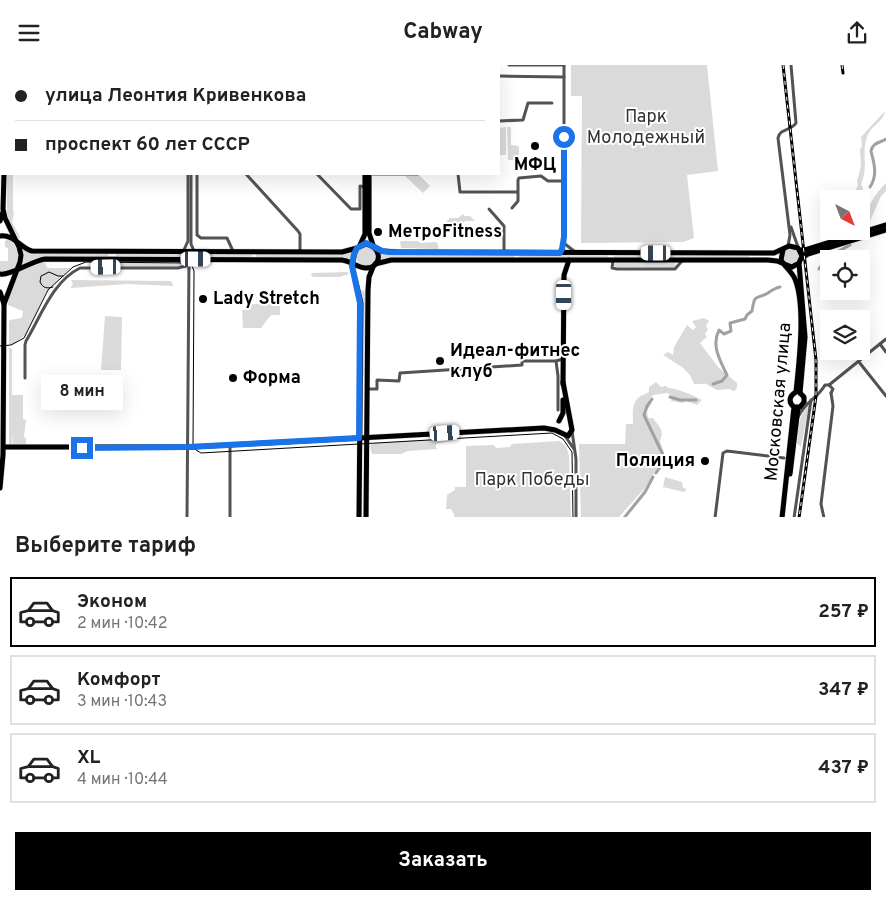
<!DOCTYPE html>
<html lang="ru">
<meta charset="utf-8">
<style>
:root{--surface:#fff;--page:#f6f6f6;--text:#222;--muted:#767676;--line:#e0e0e0;--accent:#000}
body{margin:0;font-family:Overpass,sans-serif;background:var(--page);color:var(--text);height:100vh;display:flex;flex-direction:column;font-size:19px;white-space:nowrap}
*{box-sizing:border-box;margin:0}
p{font-size:16px;color:var(--muted)}
.icon{flex:none;width:28px;height:28px;fill:none;stroke:currentColor;stroke-width:2;stroke-linecap:round;stroke-linejoin:round}
.map{position:relative;height:452px;overflow:hidden}
.panel{display:flex;flex-direction:column;background:var(--surface);flex:1}
.panel>*{flex:none}
.hud{position:absolute;left:0px;top:0px;width:500px;height:110px;box-shadow:0 5px 20px #0002;display:grid;align-content:center;height:110px;padding:0 15px;background:var(--surface)}
.needle{width:32px;rotate:138deg}
.buttons{position:absolute;left:820px;top:125px;display:grid;gap:10px}
.buttons a{display:grid;place-items:center;width:50px;height:50px;border-radius:0px;background:var(--surface);box-shadow:0 5px 20px #0002;font-size:25px}
.end{position:absolute;width:22px;height:22px;margin:-11px;border:6px solid #1a73e8;background:#fff;box-shadow:0 0 0 2px #fff}
.from{border-radius:50%}
.bubble{position:absolute;height:35px;border-radius:0px;background:var(--surface);box-shadow:0 5px 20px #0002;font-size:16px;font-weight:700;line-height:35px;text-align:center}
.car{position:absolute;width:15px;height:30px;margin:-15px -8px;border-radius:6px;box-shadow:0 0 4px 1px #0007;background:linear-gradient(#fff 24%,#345 0 40%,#fff 0 76%,#345 0 86%,#fff 0)}
.hud b{display:flex;align-items:center;gap:18px;height:48px;font-size:19px}
.hud b+b{border-top:1px solid var(--line)}
.hud i{width:12px;height:12px;background:var(--text)}
ul{padding:0;list-style:none}
li{display:flex;align-items:center;gap:15px;height:70px;margin:0 10px 8px;padding:0 5px;border:2px solid var(--line);border-radius:0px}
li div{flex:1}
li b{display:block;font-size:19px}
li em{font-style:normal;font-weight:700}
li.active{border-color:var(--accent)}
li>.icon{width:45px;height:45px;stroke-width:1.5}
h2{padding:0 15px;font-size:22px;line-height:60px}
.button{display:flex;gap:10px;margin-top:auto;padding:10px 15px}
.button a{flex:1;height:58px;border-radius:0px;background:var(--accent);color:#fff;font-size:20px;font-weight:700;line-height:58px;text-align:center}
header{display:flex;justify-content:space-between;align-items:center;height:65px;padding:0 15px;background:var(--surface);font-size:22px;font-weight:700}
.map>svg:first-child{display:block}
.green{fill:#dadada}
.lines{fill:none;stroke-linecap:round;stroke-linejoin:round}
.river{stroke:#a1a1a1;stroke-width:3}
.major-casing{stroke:#dbdbdb;stroke-width:6}
.minor{stroke:#535353;stroke-width:3}
.major{stroke:#000;stroke-width:5}
.tram{stroke:#000;stroke-width:1}
.rail-casing{stroke:#000;stroke-width:3}
.rail{stroke:#fff;stroke-width:1;stroke-dasharray:4;stroke-linecap:butt}
.route{stroke:#1a73e8;stroke-width:6}
.poi-dot{fill:#000;stroke:#fff;stroke-width:2}
.labels{text-anchor:middle;dominant-baseline:central;stroke-width:4;stroke-linejoin:round;paint-order:stroke}
.park-label{font-size:18px;fill:#313131;stroke:#fff}
.poi-label{font-size:18px;font-weight:bold;fill:#000;stroke:#fff;text-anchor:start}
.street-label{font-size:18px;fill:#000;stroke:#fff}
</style>
<header><svg class="icon" aria-label="menu" viewBox="0 0 24 24"><path d="M4 6h16M4 12h16M4 18h16"/></svg>Cabway<svg class="icon" aria-label="share" viewBox="0 0 24 24"><path d="M12 15V3M7 8l5-5 5 5M5 13v7h14v-7"/></svg></header>
<div class="map">
<svg width="886" height="453" viewBox="0 0 886 453">
<rect width="100%" height="100%" fill="#fff"/>
<g class="green">
<path d="M571 0H707L718 106 687 110 694 173 683 177 581 178 582 31H571Z"/>
<path d="M885 46C884 57 870 61 867 72 861 88 869 103 861 119L863 124 860 134H851L852 129 858 121 857 116 861 101 860 84 862 81 861 72Z"/>
<path d="M506 62V90H499V63Z"/>
<path d="M507 62H511V80L519 81V95H508Z"/>
<path d="M7 109H13V145L14 148 12 157 20 172 19 174 9 156 7 149Z"/>
<path d="M419 110 430 121 423 128 405 111Z"/>
<path d="M886 118V126L881 131 867 163 862 159C867 144 874 129 886 118Z"/>
<path d="M463 149 465 151H470L475 156H465L462 159H444L450 153H458Z"/>
<path d="M8 174C19 180 25 203 8 207 6 208 3 207 0 207V196H8V183L5 182V176Z"/>
<path d="M402 176H418L420 178 437 177 439 184 401 183 400 177Z"/>
<circle cx="366" cy="191" r="10"/>
<path d="M20 183 31 188H108V193L43 192 19 200Z"/>
<circle cx="791" cy="191" r="8"/>
<path d="M353 188 351 195 346 194 256 193V189H346Z"/>
<path d="M380 188 392 189H515L514 193 380 194Z"/>
<path d="M116 189H251L252 190 251 193 116 192Z"/>
<rect x="519" y="189" width="89" height="4"/>
<path d="M614 189 749 190V194L613 193Z"/>
<path d="M111 196 183 197 185 198 176 202H111Z"/>
<path d="M45 197 47 203H71L46 227 26 269 13 280H9V257L10 255 22 253 23 246 8 240V232L18 206Z"/>
<path d="M618 198H675L676 201 675 203 615 202 614 199Z"/>
<path d="M347 207 349 209 340 212H313L311 210 312 208Z"/>
<path d="M71 215 169 216 172 217 173 221 127 219 71 223V222L73 219Z"/>
<path d="M363 225 366 228 365 310 363 311 362 309 360 227Z"/>
<path d="M249 239H280V250H271L261 263H243L242 245 248 244Z"/>
<path d="M105 251 122 252 121 305H101Z"/>
<path d="M704 253 709 256 706 261 708 264 705 269 707 272 700 278 718 302 737 318V323L734 326 729 324 717 325 706 319H694L690 310 682 302 663 290 668 287 673 290 674 282 687 260 693 265 696 262 692 256Z"/>
<path d="M9 283H12V330H23V354L26 355 24 372 26 373V380H13L12 369V379H9Z"/>
<path d="M656 317 661 322 666 321 668 323C680 324 692 330 702 335L697 340 686 336 683 338 671 336 672 331 667 328 653 330 649 335 652 338 647 346 648 353H653L661 364 662 369 660 376 664 388 660 395V399L645 423 619 452H581L579 379H625L626 359H633C633 351 631 340 638 333 641 330 646 329 649 327V322Z"/>
<path d="M809 340 801 382 797 378C799 363 797 352 809 340Z"/>
<path d="M455 373V375L436 379V383L438 384 408 386 401 389H372L370 381 372 378Z"/>
<path d="M560 376 566 381 569 390 571 452H454V449L451 444H446L447 430 455 425V422H466V381L494 380 496 383 510 382 512 379Z"/>
<path d="M665 412 682 417 683 423 687 424 684 427 663 422Z"/>
</g>
<g class="lines">
<g class="river">
<path d="M870 122C878 110 874 98 871 86 873 77 880 78 886 74"/>
<path d="M819 204 826 193 850 180"/>
<path d="M713 319 722 316 727 310C720 295 711 281 719 265L724 269 731 266 730 258 745 254 747 250 752 246C755 227 756 235 768 228 772 225 775 223 780 222"/>
<path d="M670 332 680 335H696"/>
<path d="M652 334 647 341 644 350 664 392 660 402 656 408"/>
<path d="M624 453 645 427 653 412"/>
</g>
<g class="major-casing">
<g id="major">
<path d="M7 1V0"/>
<path d="M361 1V0"/>
<path d="M373 1V0"/>
<path d="M369 109V168L373 180"/>
<path d="M0 156 3 147"/>
<path d="M0 171C14 169 20 183 32 186L342 187 357 183"/>
<path d="M360 180 365 169V109"/>
<path d="M375 182 382 186 398 187 774 188 789 181 798 183 802 191 799 198 792 202 777 196 768 195H391L375 199"/>
<path d="M800 185H805L886 160"/>
<path d="M802 193 808 189 886 165"/>
<path d="M799 198 805 272 800 328"/>
<path d="M0 209C9 211 32 196 45 194L342 195C351 196 358 203 366 203 382 203 383 182 366 179L357 183C354 188 353 195 352 201L361 238 359 453"/>
<path d="M0 227 4 239"/>
<path d="M563 319 564 210 569 195"/>
<path d="M796 342H800L804 337V332L800 328"/>
<path d="M559 356 563 348V335"/>
<path d="M4 382H192L544 363 555 365 568 371 572 365 563 317"/>
<path d="M790 409 798 343"/>
<path d="M0 423 3 390 4 239 20 197 21 190 19 182 5 153 3 144 4 109"/>
<path d="M366 453 368 225 369 212 373 202"/>
<path d="M782 453 794 342C788 337 789 331 796 327 799 298 806 241 795 214 792 207 785 202 781 195L783 185"/>
</g>
</g>
<g class="minor">
<path d="M12 0 183 1"/>
<path d="M195 0 196 1"/>
<path d="M509 0H564"/>
<path d="M564 0V172L565 179 574 186"/>
<path d="M0 10 1 11"/>
<path d="M499 11 564 12"/>
<path d="M499 56 523 55 528 38H552"/>
<path d="M0 95H1"/>
<path d="M191 109V179L194 186"/>
<path d="M197 109V170L201 173H227L233 186"/>
<path d="M246 109 298 166 300 169V187"/>
<path d="M317 109 351 144H360V121L365 122"/>
<path d="M373 109H417"/>
<path d="M458 109 460 127H517"/>
<path d="M512 143 518 136V115L519 113 541 111 548 116H564"/>
<path d="M489 144 504 161V187"/>
<path d="M791 162 798 182"/>
<path d="M788 181 790 170 778 73C780 63 791 66 796 58L791 0"/>
<path d="M183 187 188 176V109"/>
<path d="M613 196 612 203 617 204H675L682 196"/>
<path d="M880 279 886 287"/>
<path d="M556 296 558 311V345"/>
<path d="M859 297 886 331"/>
<path d="M25 313V280L26 276C41 251 53 216 80 203H178L189 200"/>
<path d="M829 320 886 274"/>
<path d="M829 320 833 324 831 328"/>
<path d="M367 324H377V315L399 316 400 308 522 300V296H556L563 294"/>
<path d="M798 352C806 336 818 333 825 320H829"/>
<path d="M572 366 576 394V453"/>
<path d="M565 371 574 384"/>
<path d="M230 381V453"/>
<path d="M187 453 189 195"/>
<path d="M715 453 723 388 727 386 784 393"/>
<path d="M794 453 811 335"/>
<path d="M824 453 821 439 833 341 831 328"/>
</g>
<use href="#major" class="major"/>
<g class="tram">
<path d="M53 222C47 224 43 223 40 217L41 211 49 207 58 211H63"/>
<path d="M0 281 11 280 24 273 48 225 73 202 86 197 188 198 192 201 194 206 193 381 196 385 201 388 552 368 563 374 572 387 573 453"/>
</g>
<g class="rail-casing">
<g id="rail">
<path d="M783 0 816 295V331L799 453"/>
<path d="M842 0 843 8"/>
</g>
</g>
<use href="#rail" class="rail"/>
</g>
<g class="lines">
<path class="route" d="M82 383 188 382 359 373 360 238 352 201 354 189 357 183 366 178 382 186 389 187 560 188 562 184 564 172V72"/>
</g>
<g class="poi-dot">
<circle cx="535" cy="81" r="5"/>
<circle cx="378" cy="167" r="5"/>
<circle cx="203" cy="234" r="5"/>
<circle cx="440" cy="296" r="5"/>
<circle cx="233" cy="313" r="5"/>
<circle cx="705" cy="396" r="5"/>
</g>
<g class="labels">
<g class="park-label">
<text x="646" y="52">Парк<tspan x="646" dy="21">Молодежный</tspan></text>
<text x="532" y="415">Парк Победы</text>
</g>
<g class="poi-label">
<text x="535" y="100" text-anchor="middle">МФЦ</text>
<text x="388" y="167">МетроFitness</text>
<text x="213" y="234">Lady Stretch</text>
<text x="450" y="286">Идеал-фитнес<tspan x="450" dy="21">клуб</tspan></text>
<text x="243" y="313">Форма</text>
<text x="695" y="396" text-anchor="end">Полиция</text>
</g>
<g class="street-label">
<text transform="translate(779 337) rotate(-85)">Московская улица</text>
</g>
</g>
</svg>
<div class="buttons">
<a><svg class="needle" viewBox="-14 -14 28 28"><path d="M0-13l5 13h-10z" fill="#e53935"/><path d="M0 13l5-13h-10z" fill="#767676"/></svg></a>
<a><svg class="icon" aria-label="locate" viewBox="0 0 24 24"><circle cx="12" cy="12" r="6"/><path d="M12 2v4M12 18v4M2 12h4M18 12h4"/></svg></a>
<a><svg class="icon" aria-label="layers" viewBox="0 0 24 24"><path d="M12 4l9 5-9 5-9-5zM3 14l9 5 9-5"/></svg></a>
</div>
<i class="end from" style="left:564px;top:72px"></i>
<i class="end" style="left:82px;top:383px"></i>
<div class="bubble" style="left:41px;top:310px;width:82px">8 мин</div>
<i class="car" style="left:656px;top:188px;rotate:270deg"></i>
<i class="car" style="left:196px;top:194px;rotate:90deg"></i>
<i class="car" style="left:106px;top:202px;rotate:269deg"></i>
<i class="car" style="left:564px;top:230px;rotate:180deg"></i>
<i class="car" style="left:445px;top:368px;rotate:86deg"></i>
<div class="hud">
<b><i class="from"></i>улица Леонтия Кривенкова</b>
<b><i></i>проспект 60 лет СССР</b>
</div>
</div>
<section class="panel">
<h2>Выберите тариф</h2>
<ul>
<li class="active"><svg class="icon" aria-label="car" viewBox="0 0 24 24"><path d="M5 17H2v-5l4-1 3-4h7l3 4 3 1v5h-3M9 17h6M6 11h13"/><circle cx="7" cy="17" r="2"/><circle cx="17" cy="17" r="2"/></svg><div><b>Эконом</b><p>2 мин · 10:42</p></div><em>257 ₽</em></li>
<li><svg class="icon" aria-label="car" viewBox="0 0 24 24"><path d="M5 17H2v-5l4-1 3-4h7l3 4 3 1v5h-3M9 17h6M6 11h13"/><circle cx="7" cy="17" r="2"/><circle cx="17" cy="17" r="2"/></svg><div><b>Комфорт</b><p>3 мин · 10:43</p></div><em>347 ₽</em></li>
<li><svg class="icon" aria-label="car" viewBox="0 0 24 24"><path d="M5 17H2v-5l4-1 3-4h7l3 4 3 1v5h-3M9 17h6M6 11h13"/><circle cx="7" cy="17" r="2"/><circle cx="17" cy="17" r="2"/></svg><div><b>XL</b><p>4 мин · 10:44</p></div><em>437 ₽</em></li>
</ul>
<div class="button"><a>Заказать</a></div>
</section>
